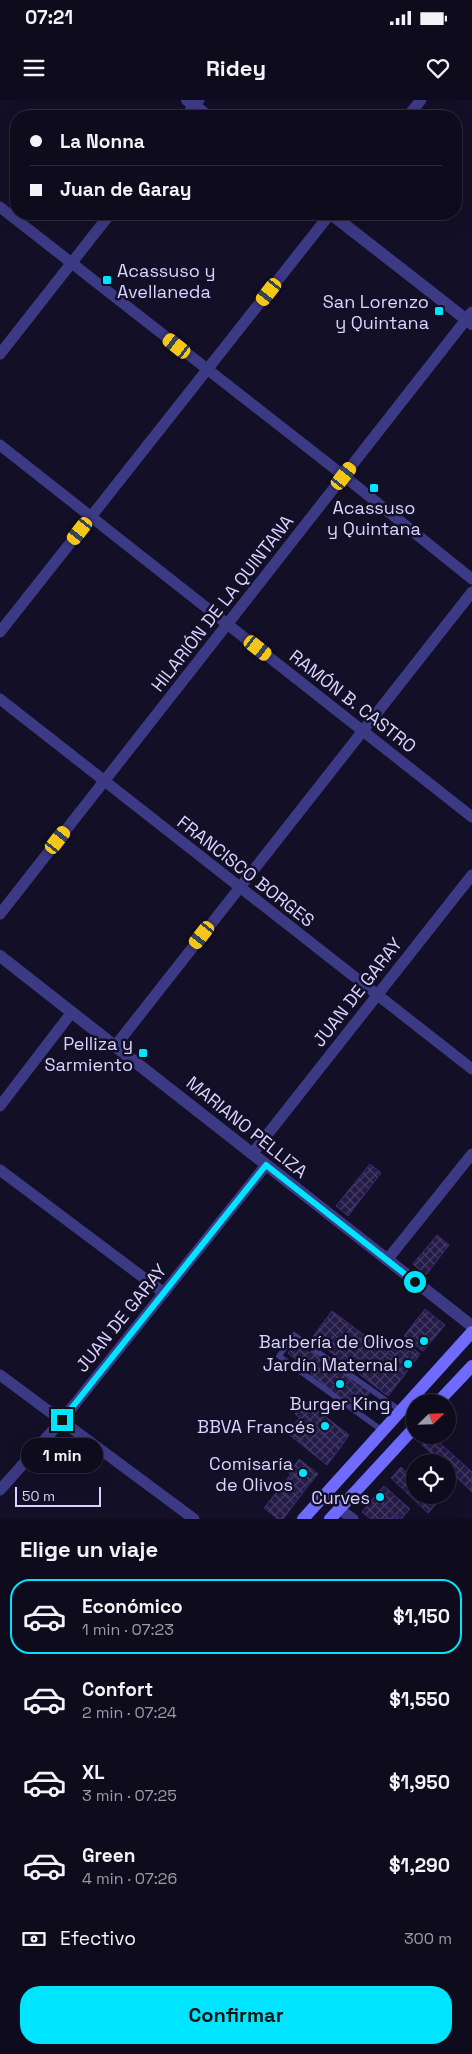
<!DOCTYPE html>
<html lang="es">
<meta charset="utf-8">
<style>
:root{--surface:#0e0b1c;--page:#171425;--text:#f1f3f6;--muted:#9b9ba3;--line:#2e2b3b;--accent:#00e5ff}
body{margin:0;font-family:"Space Grotesk",sans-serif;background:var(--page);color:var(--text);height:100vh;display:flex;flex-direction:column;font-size:19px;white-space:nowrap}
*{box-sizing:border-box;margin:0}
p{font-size:16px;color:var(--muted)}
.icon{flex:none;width:28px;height:28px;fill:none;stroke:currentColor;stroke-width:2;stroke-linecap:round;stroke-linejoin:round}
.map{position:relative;height:1419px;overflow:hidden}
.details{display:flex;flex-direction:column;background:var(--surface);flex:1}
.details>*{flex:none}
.guide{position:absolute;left:10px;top:10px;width:452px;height:110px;border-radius:20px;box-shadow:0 5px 20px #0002,0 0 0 1px var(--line);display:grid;align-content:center;height:110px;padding:0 20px;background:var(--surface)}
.needle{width:32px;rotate:67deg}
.tools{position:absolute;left:406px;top:1294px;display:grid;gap:10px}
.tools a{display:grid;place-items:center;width:50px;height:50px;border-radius:50%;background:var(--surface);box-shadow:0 5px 20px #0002,0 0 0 1px var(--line);font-size:25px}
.scale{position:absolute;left:15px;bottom:12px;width:86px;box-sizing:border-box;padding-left:5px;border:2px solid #d9d4ff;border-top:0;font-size:14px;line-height:18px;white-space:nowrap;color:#d9d4ff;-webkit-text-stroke:4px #130f26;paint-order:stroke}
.end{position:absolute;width:22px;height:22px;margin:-11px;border:6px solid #00e5ff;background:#111;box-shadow:0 0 0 2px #111}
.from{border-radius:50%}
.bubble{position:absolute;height:35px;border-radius:18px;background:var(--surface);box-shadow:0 5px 20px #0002,0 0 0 1px var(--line);font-size:16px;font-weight:600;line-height:35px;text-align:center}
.car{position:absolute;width:15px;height:30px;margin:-15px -8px;border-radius:6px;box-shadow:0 0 4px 1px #0007;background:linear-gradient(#f5c518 24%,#345 0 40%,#f5c518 0 76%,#345 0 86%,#f5c518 0)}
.guide b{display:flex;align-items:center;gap:18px;height:48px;font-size:19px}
.guide b+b{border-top:1px solid var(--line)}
.guide i{width:12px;height:12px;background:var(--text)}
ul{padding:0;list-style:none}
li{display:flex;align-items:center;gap:15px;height:75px;margin:0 10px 8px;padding:0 10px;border:2px solid transparent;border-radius:20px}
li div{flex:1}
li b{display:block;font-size:19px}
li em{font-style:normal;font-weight:600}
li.on{border-color:var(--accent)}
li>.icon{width:45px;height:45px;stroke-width:1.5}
h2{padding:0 20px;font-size:22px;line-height:60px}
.pay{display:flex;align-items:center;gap:12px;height:55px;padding:0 20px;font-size:19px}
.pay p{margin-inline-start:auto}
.button{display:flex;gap:10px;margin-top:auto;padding:10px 20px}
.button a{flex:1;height:58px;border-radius:20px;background:var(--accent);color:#111;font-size:20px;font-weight:600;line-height:58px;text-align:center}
.status{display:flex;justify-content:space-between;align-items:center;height:35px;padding:0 25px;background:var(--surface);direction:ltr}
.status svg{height:14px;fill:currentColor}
header{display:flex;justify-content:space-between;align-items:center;height:65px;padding:0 20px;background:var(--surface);font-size:22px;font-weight:600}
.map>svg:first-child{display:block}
.building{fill:url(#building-cross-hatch);stroke:#3b2d73}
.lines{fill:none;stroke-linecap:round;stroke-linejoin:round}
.service{stroke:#3d3a85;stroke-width:5.5}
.minor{stroke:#3d3a85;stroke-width:11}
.tertiary{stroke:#3d3a85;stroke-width:12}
.secondary{stroke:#6f6bff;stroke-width:12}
.route{stroke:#00e5ff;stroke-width:6}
.poi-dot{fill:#00e5ff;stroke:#130f26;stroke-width:2}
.labels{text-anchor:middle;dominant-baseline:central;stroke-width:5;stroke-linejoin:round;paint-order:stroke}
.poi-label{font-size:18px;fill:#d9d4ff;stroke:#130f26;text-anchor:end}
.street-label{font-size:18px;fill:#d9d4ff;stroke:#130f26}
</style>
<div class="status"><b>07:21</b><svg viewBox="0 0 49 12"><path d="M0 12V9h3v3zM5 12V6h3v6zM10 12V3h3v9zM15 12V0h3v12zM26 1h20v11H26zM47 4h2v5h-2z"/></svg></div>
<header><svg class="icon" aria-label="menu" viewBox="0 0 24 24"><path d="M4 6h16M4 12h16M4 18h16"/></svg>Ridey<svg class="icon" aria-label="heart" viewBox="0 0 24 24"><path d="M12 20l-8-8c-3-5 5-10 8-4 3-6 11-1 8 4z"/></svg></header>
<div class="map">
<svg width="472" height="1419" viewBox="0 0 472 1419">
<defs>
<pattern id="building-cross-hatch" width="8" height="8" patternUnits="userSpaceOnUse" patternTransform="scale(1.25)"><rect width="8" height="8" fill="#241b47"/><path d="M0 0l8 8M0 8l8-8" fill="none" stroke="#433b63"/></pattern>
</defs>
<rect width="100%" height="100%" fill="#130f26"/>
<g class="building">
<path d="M370 1064 381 1073 348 1116 336 1106Z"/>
<path d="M437 1135 449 1145 426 1175 413 1164Z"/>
<path d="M425 1209 445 1225 423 1251 404 1236Z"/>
<path d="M332 1211 409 1269 388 1296 312 1238Z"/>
<path d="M396 1240 412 1252 414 1249 420 1254 409 1269 387 1252Z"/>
<path d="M296 1242 310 1253 311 1251 322 1257 370 1292 357 1310 310 1276 312 1273 288 1253Z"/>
<path d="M299 1296 349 1335 340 1348 295 1314 297 1311 291 1306Z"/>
<path d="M300 1317 340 1348 327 1365 287 1333Z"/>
<path d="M431 1335 472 1372V1392L448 1369V1362H441L422 1345Z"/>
<path d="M299 1359 318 1374 307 1387 289 1373Z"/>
<path d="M401 1367 415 1380V1395H430L438 1402 428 1413 391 1378Z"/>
<path d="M291 1374 307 1387 296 1402 279 1389Z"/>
<path d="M384 1386 410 1409 401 1419 374 1397Z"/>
<path d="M279 1389 296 1402 283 1419H278L264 1408Z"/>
<path d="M374 1397 399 1419H371L362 1412Z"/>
</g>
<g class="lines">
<path class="service" d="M383 1331 279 1256 294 1235 401 1311"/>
<g class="minor">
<path d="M186 16 199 0"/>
<path d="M408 16 421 0"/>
<path d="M0 107 344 376 472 479"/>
<path d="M0 254 110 114"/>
<path d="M0 345 472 717"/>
<path d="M0 532 330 114"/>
<path d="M0 599 472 969"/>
<path d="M0 814 472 212"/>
<path d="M116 945 472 492"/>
<path d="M0 1006 72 912"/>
<path d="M252 1054 472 775"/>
<path d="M0 1070 164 1193"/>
<path d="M387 1160 472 1054"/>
<path d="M0 1275 194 1419"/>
<path d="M0 1390 62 1320 266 1065"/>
<path d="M339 1409 353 1419"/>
</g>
<g class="tertiary">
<path d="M187 0 208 16"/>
<path d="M331 114 472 224"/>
<path d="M0 856 472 1226"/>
</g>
<g class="secondary">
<path d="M438 1302 472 1266"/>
<path d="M303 1419 472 1232"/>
<path d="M330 1419 415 1327"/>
</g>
</g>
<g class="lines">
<path class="route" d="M62 1320 266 1065 415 1182"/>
</g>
<g class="poi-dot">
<rect x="102" y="175" width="10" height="10" rx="2.5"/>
<rect x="434" y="206" width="10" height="10" rx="2.5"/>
<rect x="369" y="383" width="10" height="10" rx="2.5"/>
<rect x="138" y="948" width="10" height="10" rx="2.5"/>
<circle cx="424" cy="1241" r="5"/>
<circle cx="408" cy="1264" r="5"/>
<circle cx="340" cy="1284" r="5"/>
<circle cx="325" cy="1326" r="5"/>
<circle cx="303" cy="1373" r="5"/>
<circle cx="380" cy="1397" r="5"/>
</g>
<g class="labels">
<g class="poi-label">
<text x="117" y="170" text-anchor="start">Acassuso y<tspan x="117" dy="21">Avellaneda</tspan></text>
<text x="429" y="201">San Lorenzo<tspan x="429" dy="21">y Quintana</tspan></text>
<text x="374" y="407" text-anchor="middle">Acassuso<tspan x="374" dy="21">y Quintana</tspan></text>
<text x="133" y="943">Pelliza y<tspan x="133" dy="21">Sarmiento</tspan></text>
<text x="414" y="1241">Barbería de Olivos</text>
<text x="398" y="1264">Jardín Maternal</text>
<text x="340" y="1303" text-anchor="middle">Burger King</text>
<text x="315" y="1326">BBVA Francés</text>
<text x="293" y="1363">Comisaría<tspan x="293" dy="21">de Olivos</tspan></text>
<text x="370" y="1397">Curves</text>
</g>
<g class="street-label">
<text transform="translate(222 503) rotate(-52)">HILARIÓN DE LA QUINTANA</text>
<text transform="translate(353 601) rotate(38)">RAMÓN B. CASTRO</text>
<text transform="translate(246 771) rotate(38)">FRANCISCO BORGES</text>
<text transform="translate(357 892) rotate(-52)">JUAN DE GARAY</text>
<text transform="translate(247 1027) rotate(39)">MARIANO PELLIZA</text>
<text transform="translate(121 1218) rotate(-51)">JUAN DE GARAY</text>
</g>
</g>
</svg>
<div class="tools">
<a><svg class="needle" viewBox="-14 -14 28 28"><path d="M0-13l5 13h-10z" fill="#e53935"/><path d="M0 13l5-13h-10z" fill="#9b9ba3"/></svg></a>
<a><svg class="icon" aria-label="locate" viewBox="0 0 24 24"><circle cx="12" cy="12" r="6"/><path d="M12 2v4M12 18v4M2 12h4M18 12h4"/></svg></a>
</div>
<div class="scale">50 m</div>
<i class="end from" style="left:415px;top:1182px"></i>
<i class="end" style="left:62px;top:1320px"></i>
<div class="bubble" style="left:21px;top:1338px;width:82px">1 min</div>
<i class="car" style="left:269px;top:192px;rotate:218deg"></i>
<i class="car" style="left:177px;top:246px;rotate:308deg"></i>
<i class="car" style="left:344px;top:376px;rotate:38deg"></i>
<i class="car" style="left:80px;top:431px;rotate:218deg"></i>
<i class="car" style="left:258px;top:548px;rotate:128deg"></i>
<i class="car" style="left:58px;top:740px;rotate:38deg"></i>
<i class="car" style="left:202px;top:835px;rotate:218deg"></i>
<div class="guide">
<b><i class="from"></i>La Nonna</b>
<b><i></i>Juan de Garay</b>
</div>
</div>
<section class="details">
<h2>Elige un viaje</h2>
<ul>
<li class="on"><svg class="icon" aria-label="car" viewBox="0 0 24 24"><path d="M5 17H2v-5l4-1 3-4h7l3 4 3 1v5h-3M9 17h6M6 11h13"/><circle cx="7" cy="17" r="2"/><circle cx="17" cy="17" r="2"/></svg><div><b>Económico</b><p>1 min · 07:23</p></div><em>$1,150</em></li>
<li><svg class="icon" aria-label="car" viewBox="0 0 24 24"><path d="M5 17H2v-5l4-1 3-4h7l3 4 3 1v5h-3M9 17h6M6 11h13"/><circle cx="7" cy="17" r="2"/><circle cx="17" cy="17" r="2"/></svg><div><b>Confort</b><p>2 min · 07:24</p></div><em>$1,550</em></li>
<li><svg class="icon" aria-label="car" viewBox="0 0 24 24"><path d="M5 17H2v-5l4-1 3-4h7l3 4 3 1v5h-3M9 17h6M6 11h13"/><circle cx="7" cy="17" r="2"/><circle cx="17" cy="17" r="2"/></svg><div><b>XL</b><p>3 min · 07:25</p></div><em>$1,950</em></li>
<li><svg class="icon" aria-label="car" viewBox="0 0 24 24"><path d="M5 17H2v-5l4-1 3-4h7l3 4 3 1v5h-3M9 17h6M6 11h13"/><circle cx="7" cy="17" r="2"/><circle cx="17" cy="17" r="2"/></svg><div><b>Green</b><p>4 min · 07:26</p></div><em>$1,290</em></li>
</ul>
<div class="pay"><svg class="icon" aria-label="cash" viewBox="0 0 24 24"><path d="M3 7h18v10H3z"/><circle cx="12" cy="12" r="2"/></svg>Efectivo<p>300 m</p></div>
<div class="button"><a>Confirmar</a></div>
</section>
